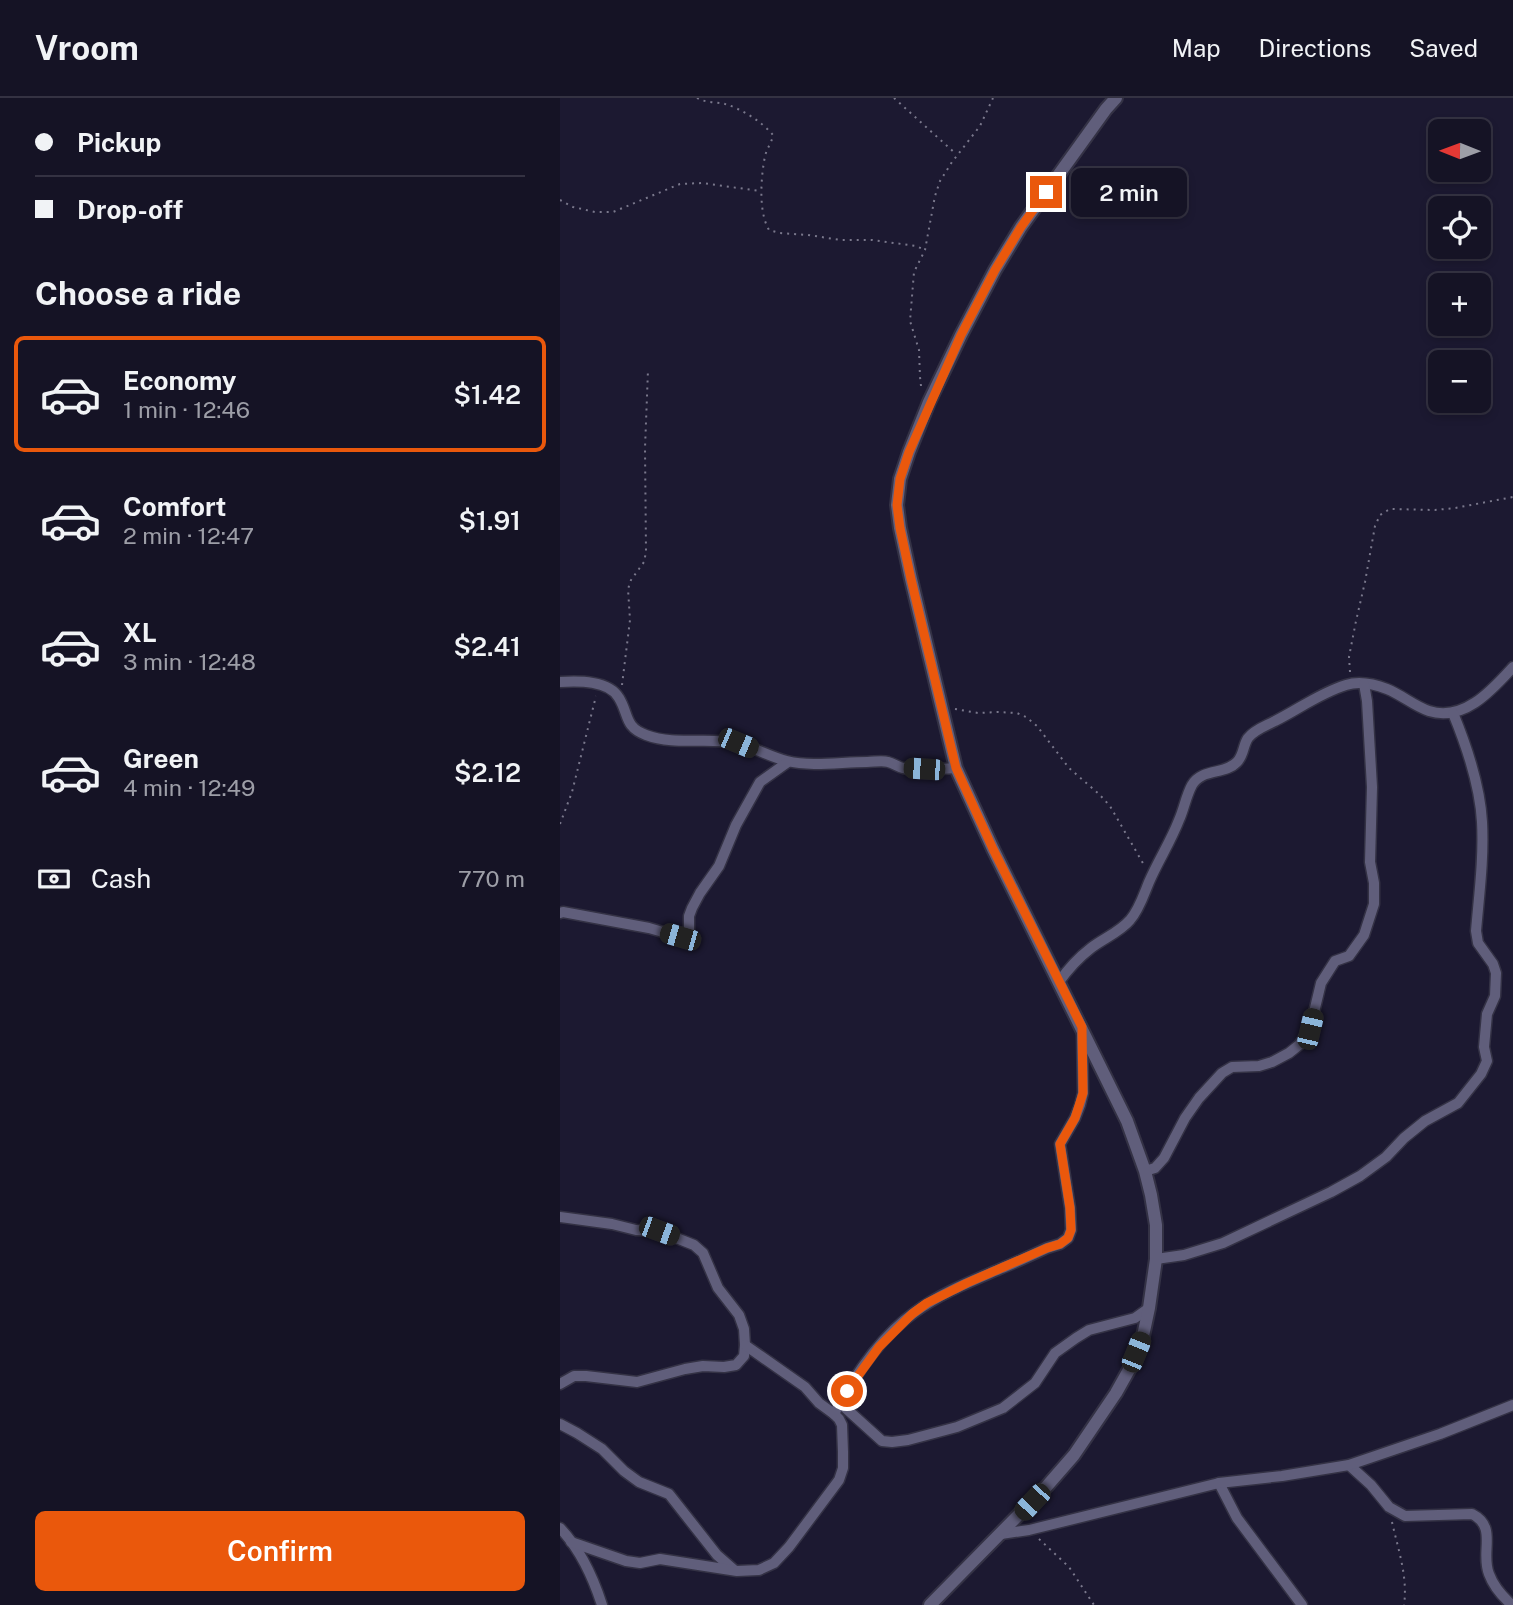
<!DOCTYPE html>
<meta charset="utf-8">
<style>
:root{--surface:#151325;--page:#1e1c2d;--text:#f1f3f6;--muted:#9d9ea7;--line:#343242;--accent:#ea580c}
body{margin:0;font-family:"Public Sans",sans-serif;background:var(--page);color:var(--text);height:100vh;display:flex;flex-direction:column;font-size:26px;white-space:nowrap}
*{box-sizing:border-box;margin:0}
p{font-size:23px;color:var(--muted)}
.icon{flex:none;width:38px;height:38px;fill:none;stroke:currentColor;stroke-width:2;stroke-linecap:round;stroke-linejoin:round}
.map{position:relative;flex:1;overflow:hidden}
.details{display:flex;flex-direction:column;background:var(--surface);width:560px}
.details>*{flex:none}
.top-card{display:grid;align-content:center;height:154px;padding:0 35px;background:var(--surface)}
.needle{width:46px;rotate:271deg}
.controls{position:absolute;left:868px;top:21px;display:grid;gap:14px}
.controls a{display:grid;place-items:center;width:63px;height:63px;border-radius:10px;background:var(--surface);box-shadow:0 4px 10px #0003,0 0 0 2px var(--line);font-size:35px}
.end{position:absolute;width:32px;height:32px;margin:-16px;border:9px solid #ea580c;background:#fff;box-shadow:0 0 0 4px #fff}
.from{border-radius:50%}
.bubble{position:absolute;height:49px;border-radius:10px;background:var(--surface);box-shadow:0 4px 10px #0003,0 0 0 2px var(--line);font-size:23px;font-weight:600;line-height:49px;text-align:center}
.car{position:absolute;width:21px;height:42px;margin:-21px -10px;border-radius:9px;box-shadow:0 0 5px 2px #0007;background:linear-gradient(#222 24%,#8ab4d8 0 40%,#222 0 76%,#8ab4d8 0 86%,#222 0)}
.top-card b{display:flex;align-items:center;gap:24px;height:66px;font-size:26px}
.top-card b+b{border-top:2px solid var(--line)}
.top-card i{width:18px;height:18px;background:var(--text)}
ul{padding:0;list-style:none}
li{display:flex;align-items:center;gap:21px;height:116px;margin:0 14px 10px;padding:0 21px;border:4px solid transparent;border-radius:10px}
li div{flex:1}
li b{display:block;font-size:26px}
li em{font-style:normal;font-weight:600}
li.current{border-color:var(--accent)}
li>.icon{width:63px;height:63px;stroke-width:1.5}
h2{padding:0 35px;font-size:32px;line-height:84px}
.pay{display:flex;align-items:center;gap:18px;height:77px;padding:0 35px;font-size:26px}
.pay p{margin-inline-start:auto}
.action{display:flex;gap:14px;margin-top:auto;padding:14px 35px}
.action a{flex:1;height:80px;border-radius:10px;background:var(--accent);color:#fff;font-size:28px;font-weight:600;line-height:80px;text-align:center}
header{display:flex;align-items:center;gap:42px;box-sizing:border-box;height:98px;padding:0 35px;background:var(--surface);border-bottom:2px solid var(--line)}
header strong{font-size:33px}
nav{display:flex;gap:38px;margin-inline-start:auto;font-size:24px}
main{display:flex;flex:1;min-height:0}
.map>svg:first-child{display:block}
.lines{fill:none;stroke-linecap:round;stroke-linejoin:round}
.minor-casing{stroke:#343245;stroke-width:13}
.tertiary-casing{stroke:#343245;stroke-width:16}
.path{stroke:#7a788c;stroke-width:2;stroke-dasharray:2 5;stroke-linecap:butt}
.minor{stroke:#605e7b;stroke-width:10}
.tertiary{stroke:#605e7b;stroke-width:12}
.route{stroke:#ea580c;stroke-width:9}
</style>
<header>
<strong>Vroom</strong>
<nav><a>Map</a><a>Directions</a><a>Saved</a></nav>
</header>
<main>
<section class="details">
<div class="top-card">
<b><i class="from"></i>Pickup</b>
<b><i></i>Drop-off</b>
</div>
<h2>Choose a ride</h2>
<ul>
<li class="current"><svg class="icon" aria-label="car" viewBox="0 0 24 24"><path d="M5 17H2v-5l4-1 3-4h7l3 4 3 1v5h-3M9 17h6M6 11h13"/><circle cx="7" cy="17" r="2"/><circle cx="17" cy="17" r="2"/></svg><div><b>Economy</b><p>1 min · 12:46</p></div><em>$1.42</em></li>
<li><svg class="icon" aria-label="car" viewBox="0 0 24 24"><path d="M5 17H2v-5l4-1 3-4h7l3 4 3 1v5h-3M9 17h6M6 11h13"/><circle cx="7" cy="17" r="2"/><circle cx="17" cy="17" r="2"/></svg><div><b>Comfort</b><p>2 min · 12:47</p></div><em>$1.91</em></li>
<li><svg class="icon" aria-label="car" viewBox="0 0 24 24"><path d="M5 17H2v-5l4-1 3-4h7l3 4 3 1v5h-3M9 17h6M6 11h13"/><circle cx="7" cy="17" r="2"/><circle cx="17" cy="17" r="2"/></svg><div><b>XL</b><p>3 min · 12:48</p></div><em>$2.41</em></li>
<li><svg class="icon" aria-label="car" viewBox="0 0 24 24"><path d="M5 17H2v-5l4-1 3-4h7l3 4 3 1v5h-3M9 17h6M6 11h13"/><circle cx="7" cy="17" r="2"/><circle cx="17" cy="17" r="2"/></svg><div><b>Green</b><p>4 min · 12:49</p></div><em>$2.12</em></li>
</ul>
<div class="pay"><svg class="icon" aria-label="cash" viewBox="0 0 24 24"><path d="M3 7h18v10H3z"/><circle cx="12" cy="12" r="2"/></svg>Cash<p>770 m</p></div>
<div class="action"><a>Confirm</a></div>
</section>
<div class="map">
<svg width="953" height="1507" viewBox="0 0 953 1507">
<rect width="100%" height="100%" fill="#1c1931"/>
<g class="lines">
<g class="minor-casing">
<g id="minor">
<path d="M0 584C18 583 49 582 59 600 69 616 64 629 86 637 115 648 147 639 176 645 194 649 210 659 227 663 252 669 281 664 307 664 314 664 322 662 328 664 333 665 338 669 343 670 360 673 379 671 396 670"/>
<path d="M0 815 3 814 89 830 120 839 126 837 129 833V818L132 810 140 795 159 768 176 727 200 684 228 664"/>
<path d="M499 884C508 871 518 860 531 850 544 840 560 834 570 822 579 812 584 796 589 784 598 763 611 743 619 722 624 711 626 698 632 687 642 670 665 677 677 664 684 657 683 647 688 640 695 631 706 628 715 623 739 611 760 595 786 587 799 583 814 586 827 591 842 597 854 608 869 613 904 624 932 592 953 569"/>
<path d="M585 1073 595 1070 604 1060 625 1020 639 1000 662 975 672 969 699 968 712 964 729 955 739 947 750 931 761 885 775 863 789 858 804 837 814 806V785L810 764 812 689 807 603 804 586"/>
<path d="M0 1119 52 1126 76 1132 99 1133 134 1147 143 1155 158 1190 179 1217 184 1231 185 1247 184 1258 176 1267 164 1269 143 1268 125 1271 77 1284 26 1278H14L0 1286"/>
<path d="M596 1161 624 1157 663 1145 771 1094 800 1078 826 1059 844 1040 865 1023 898 1005 921 976 927 963 924 949 927 916 935 898 936 875 933 866 918 845 916 833C919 797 924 760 922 724 920 687 907 649 893 615"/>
<path d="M280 1305 322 1343 332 1344 348 1342 397 1329 443 1310 475 1285 495 1255 516 1240 529 1232 575 1220 589 1210"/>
<path d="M274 1316C294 1278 320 1239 355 1214 381 1195 412 1183 442 1170 457 1164 472 1157 487 1150L500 1146 508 1140 511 1132 510 1110 500 1046 515 1020 520 1007 523 995 522 935"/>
<path d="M0 1326 17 1335 42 1351 64 1373 79 1384 109 1396 157 1457 173 1471"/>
<path d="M789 1367 811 1387 829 1409 845 1418 912 1416C938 1429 920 1454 929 1476 933 1487 943 1499 952 1507"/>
<path d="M659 1385 677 1420 742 1507"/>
<path d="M0 1430C21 1452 33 1479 42 1507"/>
<path d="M441 1436 469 1432 659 1385 722 1378 789 1367 880 1336 953 1307"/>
<path d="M11 1444 66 1463 80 1465 100 1461 177 1473 199 1472 214 1465 229 1449 279 1382 283 1370V1354L282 1327 279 1321 274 1316 259 1305 245 1289 185 1247"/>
</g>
</g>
<g class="tertiary-casing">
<path id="tertiary" d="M370 1507 487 1388 514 1357 556 1295 570 1270 583 1238 589 1210 596 1161V1127L591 1097 585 1073 567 1023 433 751 396 670 351 481 340 430 337 407 340 381 349 354 369 304 401 237 435 172 461 129 546 11 556 0"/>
</g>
<g class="path">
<path d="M137 0C146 5 156 4 165 6 182 11 202 24 213 37 212 44 207 50 205 58 201 79 198 113 209 132L220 135 248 137 281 142H312L356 148 365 152"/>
<path d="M334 0 396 56"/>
<path d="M0 102 13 109 35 114H53L120 86 142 85 200 93"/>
<path d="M361 288 360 279 359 252 350 223 354 174 365 152 375 98 380 83 392 64 420 28 433 0"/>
<path d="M790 574 789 559 796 523 805 484 815 428 820 417 830 411 875 412 895 410 953 399"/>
<path d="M62 587 70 522 68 491 71 482 84 464 86 454 85 350 88 272"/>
<path d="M395 611 418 615 437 614 457 615 466 619 477 628 509 670 539 696 550 708 584 767"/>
<path d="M0 726 12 694 36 598"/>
<path d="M832 1424C838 1451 848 1479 844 1507"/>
<path d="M479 1441 509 1469 534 1507"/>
</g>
<use href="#minor" class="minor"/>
<use href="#tertiary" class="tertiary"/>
</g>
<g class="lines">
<path class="route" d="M287 1293 319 1249 352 1216 367 1205 407 1185 487 1150 500 1146 508 1140 511 1132 510 1110 500 1046 515 1020 523 995 522 929 433 751 396 670 351 481 340 430 337 407 340 381 349 354 401 237 435 172 461 129 486 94"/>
</g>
</svg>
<div class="controls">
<a><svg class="needle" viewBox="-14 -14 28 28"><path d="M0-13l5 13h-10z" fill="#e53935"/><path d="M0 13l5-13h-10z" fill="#9d9ea7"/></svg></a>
<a><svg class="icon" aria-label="locate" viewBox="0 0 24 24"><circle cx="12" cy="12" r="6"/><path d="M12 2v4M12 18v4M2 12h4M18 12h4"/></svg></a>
<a>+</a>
<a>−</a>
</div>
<i class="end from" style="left:287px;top:1293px"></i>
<i class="end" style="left:486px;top:94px"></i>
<div class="bubble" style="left:511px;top:70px;width:116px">2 min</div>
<i class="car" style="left:178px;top:645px;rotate:113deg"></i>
<i class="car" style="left:364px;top:671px;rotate:274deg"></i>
<i class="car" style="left:120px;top:839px;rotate:286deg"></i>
<i class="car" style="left:750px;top:931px;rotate:13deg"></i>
<i class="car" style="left:99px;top:1133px;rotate:110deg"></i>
<i class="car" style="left:576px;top:1254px;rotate:22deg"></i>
<i class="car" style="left:472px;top:1404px;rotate:223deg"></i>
</div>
</main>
